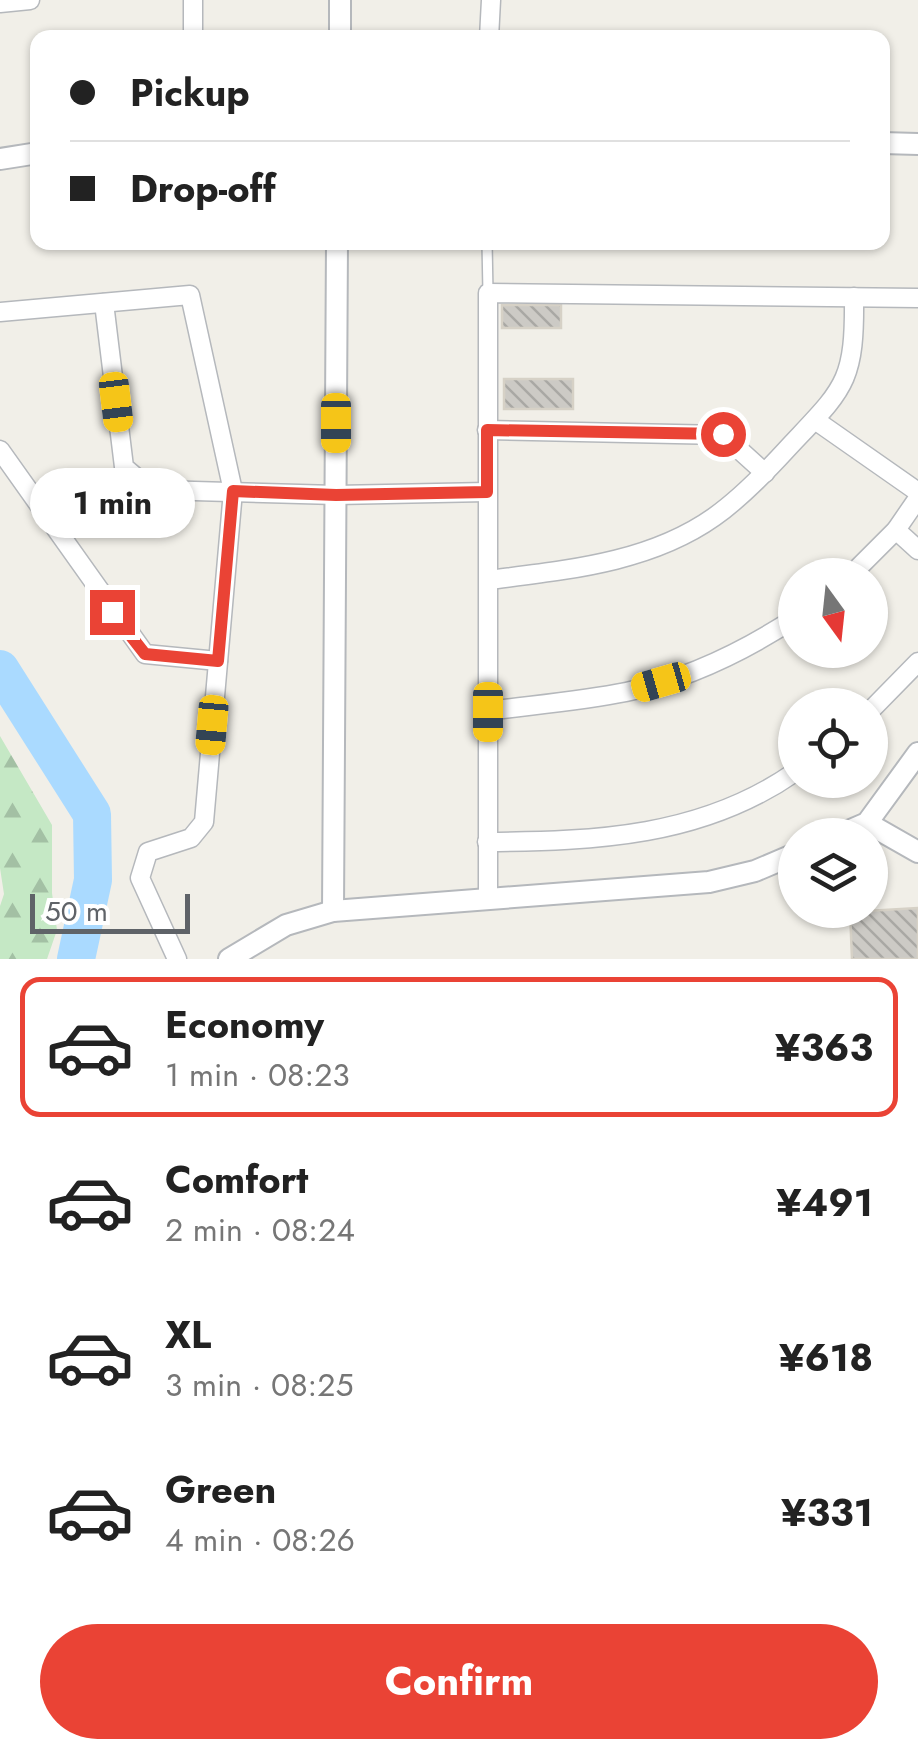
<!DOCTYPE html>
<meta charset="utf-8">
<style>
:root{--surface:#fff;--page:#f2f2f2;--text:#222;--muted:#767676;--line:#e0e0e0;--accent:#ea4335}
body{margin:0;font-family:Jost,sans-serif;background:var(--page);color:var(--text);height:100vh;display:flex;flex-direction:column;font-size:38px;white-space:nowrap}
*{box-sizing:border-box;margin:0}
p{font-size:32px;color:var(--muted)}
.icon{flex:none;width:55px;height:55px;fill:none;stroke:currentColor;stroke-width:2;stroke-linecap:round;stroke-linejoin:round}
.map{position:relative;height:959px;overflow:hidden}
.panel{display:flex;flex-direction:column;background:var(--surface);flex:1}
.panel>*{flex:none}
.banner{position:absolute;left:30px;top:30px;width:860px;height:220px;border-radius:20px;box-shadow:0 2px 8px #0004;display:grid;align-content:center;height:220px;padding:0 40px;background:var(--surface)}
.needle{width:65px;rotate:165deg}
.controls{position:absolute;left:778px;top:558px;display:grid;gap:20px}
.controls a{display:grid;place-items:center;width:110px;height:110px;border-radius:50%;background:var(--surface);box-shadow:0 2px 8px #0004;font-size:50px}
.scale{position:absolute;left:30px;bottom:25px;width:160px;box-sizing:border-box;padding-left:10px;border:5px solid #5f6368;border-top:0;font-size:28px;line-height:35px;white-space:nowrap;color:#5f6368;-webkit-text-stroke:8px #fff;paint-order:stroke}
.end{position:absolute;width:45px;height:45px;margin:-22px;border:12px solid #ea4335;background:#fff;box-shadow:0 0 0 5px #fff}
.from{border-radius:50%}
.bubble{position:absolute;height:70px;border-radius:35px;background:var(--surface);box-shadow:0 2px 8px #0004;font-size:32px;font-weight:700;line-height:70px;text-align:center}
.car{position:absolute;width:30px;height:60px;margin:-30px -15px;border-radius:12px;box-shadow:0 0 8px 2px #0007;background:linear-gradient(#f5c518 24%,#345 0 40%,#f5c518 0 76%,#345 0 86%,#f5c518 0)}
.banner b{display:flex;align-items:center;gap:35px;height:95px;font-size:38px}
.banner b+b{border-top:2px solid var(--line)}
.banner i{width:25px;height:25px;background:var(--text)}
ul{padding:18px 0 0;list-style:none}
li{display:flex;align-items:center;gap:30px;height:140px;margin:0 20px 15px;padding:0 20px;border:5px solid transparent;border-radius:20px}
li div{flex:1}
li b{display:block;font-size:38px}
li em{font-style:normal;font-weight:700}
li.active{border-color:var(--accent)}
li>.icon{width:90px;height:90px;stroke-width:1.5}
.cta{display:flex;gap:20px;margin-top:auto;padding:20px 40px}
.cta a{flex:1;height:115px;border-radius:60px;background:var(--accent);color:#fff;font-size:40px;font-weight:700;line-height:115px;text-align:center}
.map>svg:first-child{display:block}
.forest{fill:url(#forest-firs)}
.lines{fill:none;stroke-linecap:round;stroke-linejoin:round}
.river{stroke:#aadaff;stroke-width:38}
.building{fill:url(#building-back-hatch);stroke:#d6d1c6;stroke-width:2.5}
.service-casing{stroke:#b5b8bc;stroke-width:12}
.minor-casing{stroke:#b5b8bc;stroke-width:21}
.tertiary-casing{stroke:#b5b8bc;stroke-width:24}
.service{stroke:#fff;stroke-width:9}
.minor{stroke:#fff;stroke-width:18}
.tertiary{stroke:#fff;stroke-width:20}
.route{stroke:#ea4335;stroke-width:12}
</style>
<div class="map">
<svg width="918" height="959" viewBox="0 0 918 959">
<defs>
<pattern id="forest-firs" width="22" height="20" patternUnits="userSpaceOnUse" patternTransform="scale(2.5)"><rect width="22" height="20" fill="#c5e8c5"/><path d="M5 1l3.5 6h-7zM16 11l3.5 6h-7z" fill="#a3c0a4"/></pattern>
<pattern id="building-back-hatch" width="6" height="6" patternUnits="userSpaceOnUse" patternTransform="scale(2.5)"><rect width="6" height="6" fill="#cccac5"/><path d="M-1 5l2 2M0 0l6 6M5-1l2 2" fill="none" stroke="#a9a8a4"/></pattern>
</defs>
<rect width="100%" height="100%" fill="#f1efe8"/>
<path class="forest" d="M0 736 52 825V893L57 930 47 959H0V906L4 894 0 868Z"/>
<g class="lines">
<path class="river" d="M0 669 92 814 93 880 76 959"/>
</g>
<g class="building">
<rect x="502" y="305" width="59" height="23"/>
<rect x="504" y="379" width="69" height="30"/>
<path d="M918 908V959H852L850 912Z"/>
</g>
<g class="lines">
<g class="service-casing">
<path id="service" d="M487 242 488 293"/>
</g>
<g class="minor-casing">
<g id="minor">
<path d="M0 3 30 0"/>
<path d="M193 38V0"/>
<path d="M489 38 491 0"/>
<path d="M104 303 124 467 144 484 159 490 336 495 487 492"/>
<path d="M0 312 190 295 233 491 204 822 191 838 148 852 140 878 177 959"/>
<path d="M815 420 918 492"/>
<path d="M487 430 723 435 765 473"/>
<path d="M0 450 145 654 218 661"/>
<path d="M896 530 918 550"/>
<path d="M851 575 896 530 918 498"/>
<path d="M489 580C566 570 649 563 714 517 741 498 765 473 787 449 844 388 855 384 854 297"/>
<path d="M488 711C533 705 581 701 626 692 687 679 743 652 795 618"/>
<path d="M870 711 918 662"/>
<path d="M487 842C596 841 702 837 795 772"/>
<path d="M488 898V293L918 298"/>
</g>
</g>
<g class="tertiary-casing">
<g id="tertiary">
<path d="M340 38V0"/>
<path d="M882 143 918 144"/>
<path d="M0 159 38 153"/>
<path d="M867 823 918 852"/>
<path d="M839 835 867 823 918 753"/>
<path d="M333 911 337 242"/>
<path d="M229 959 286 925 333 911 709 882 755 871 795 854"/>
</g>
</g>
<use href="#service" class="service"/>
<use href="#minor" class="minor"/>
<use href="#tertiary" class="tertiary"/>
</g>
<g class="lines">
<path class="route" d="M112 612 145 654 218 661 233 491 336 495 487 492V430L723 434"/>
</g>
</svg>
<div class="controls">
<a><svg class="needle" viewBox="-14 -14 28 28"><path d="M0-13l5 13h-10z" fill="#e53935"/><path d="M0 13l5-13h-10z" fill="#767676"/></svg></a>
<a><svg class="icon" aria-label="locate" viewBox="0 0 24 24"><circle cx="12" cy="12" r="6"/><path d="M12 2v4M12 18v4M2 12h4M18 12h4"/></svg></a>
<a><svg class="icon" aria-label="layers" viewBox="0 0 24 24"><path d="M12 4l9 5-9 5-9-5zM3 14l9 5 9-5"/></svg></a>
</div>
<div class="scale">50 m</div>
<i class="end from" style="left:723px;top:434px"></i>
<i class="end" style="left:112px;top:612px"></i>
<div class="bubble" style="left:30px;top:468px;width:165px">1 min</div>
<i class="car" style="left:116px;top:402px;rotate:173deg"></i>
<i class="car" style="left:336px;top:423px;rotate:180deg"></i>
<i class="car" style="left:661px;top:682px;rotate:254deg"></i>
<i class="car" style="left:488px;top:712px;rotate:180deg"></i>
<i class="car" style="left:212px;top:725px;rotate:185deg"></i>
<div class="banner">
<b><i class="from"></i>Pickup</b>
<b><i></i>Drop-off</b>
</div>
</div>
<section class="panel">
<ul>
<li class="active"><svg class="icon" aria-label="car" viewBox="0 0 24 24"><path d="M5 17H2v-5l4-1 3-4h7l3 4 3 1v5h-3M9 17h6M6 11h13"/><circle cx="7" cy="17" r="2"/><circle cx="17" cy="17" r="2"/></svg><div><b>Economy</b><p>1 min · 08:23</p></div><em>¥363</em></li>
<li><svg class="icon" aria-label="car" viewBox="0 0 24 24"><path d="M5 17H2v-5l4-1 3-4h7l3 4 3 1v5h-3M9 17h6M6 11h13"/><circle cx="7" cy="17" r="2"/><circle cx="17" cy="17" r="2"/></svg><div><b>Comfort</b><p>2 min · 08:24</p></div><em>¥491</em></li>
<li><svg class="icon" aria-label="car" viewBox="0 0 24 24"><path d="M5 17H2v-5l4-1 3-4h7l3 4 3 1v5h-3M9 17h6M6 11h13"/><circle cx="7" cy="17" r="2"/><circle cx="17" cy="17" r="2"/></svg><div><b>XL</b><p>3 min · 08:25</p></div><em>¥618</em></li>
<li><svg class="icon" aria-label="car" viewBox="0 0 24 24"><path d="M5 17H2v-5l4-1 3-4h7l3 4 3 1v5h-3M9 17h6M6 11h13"/><circle cx="7" cy="17" r="2"/><circle cx="17" cy="17" r="2"/></svg><div><b>Green</b><p>4 min · 08:26</p></div><em>¥331</em></li>
</ul>
<div class="cta"><a>Confirm</a></div>
</section>
